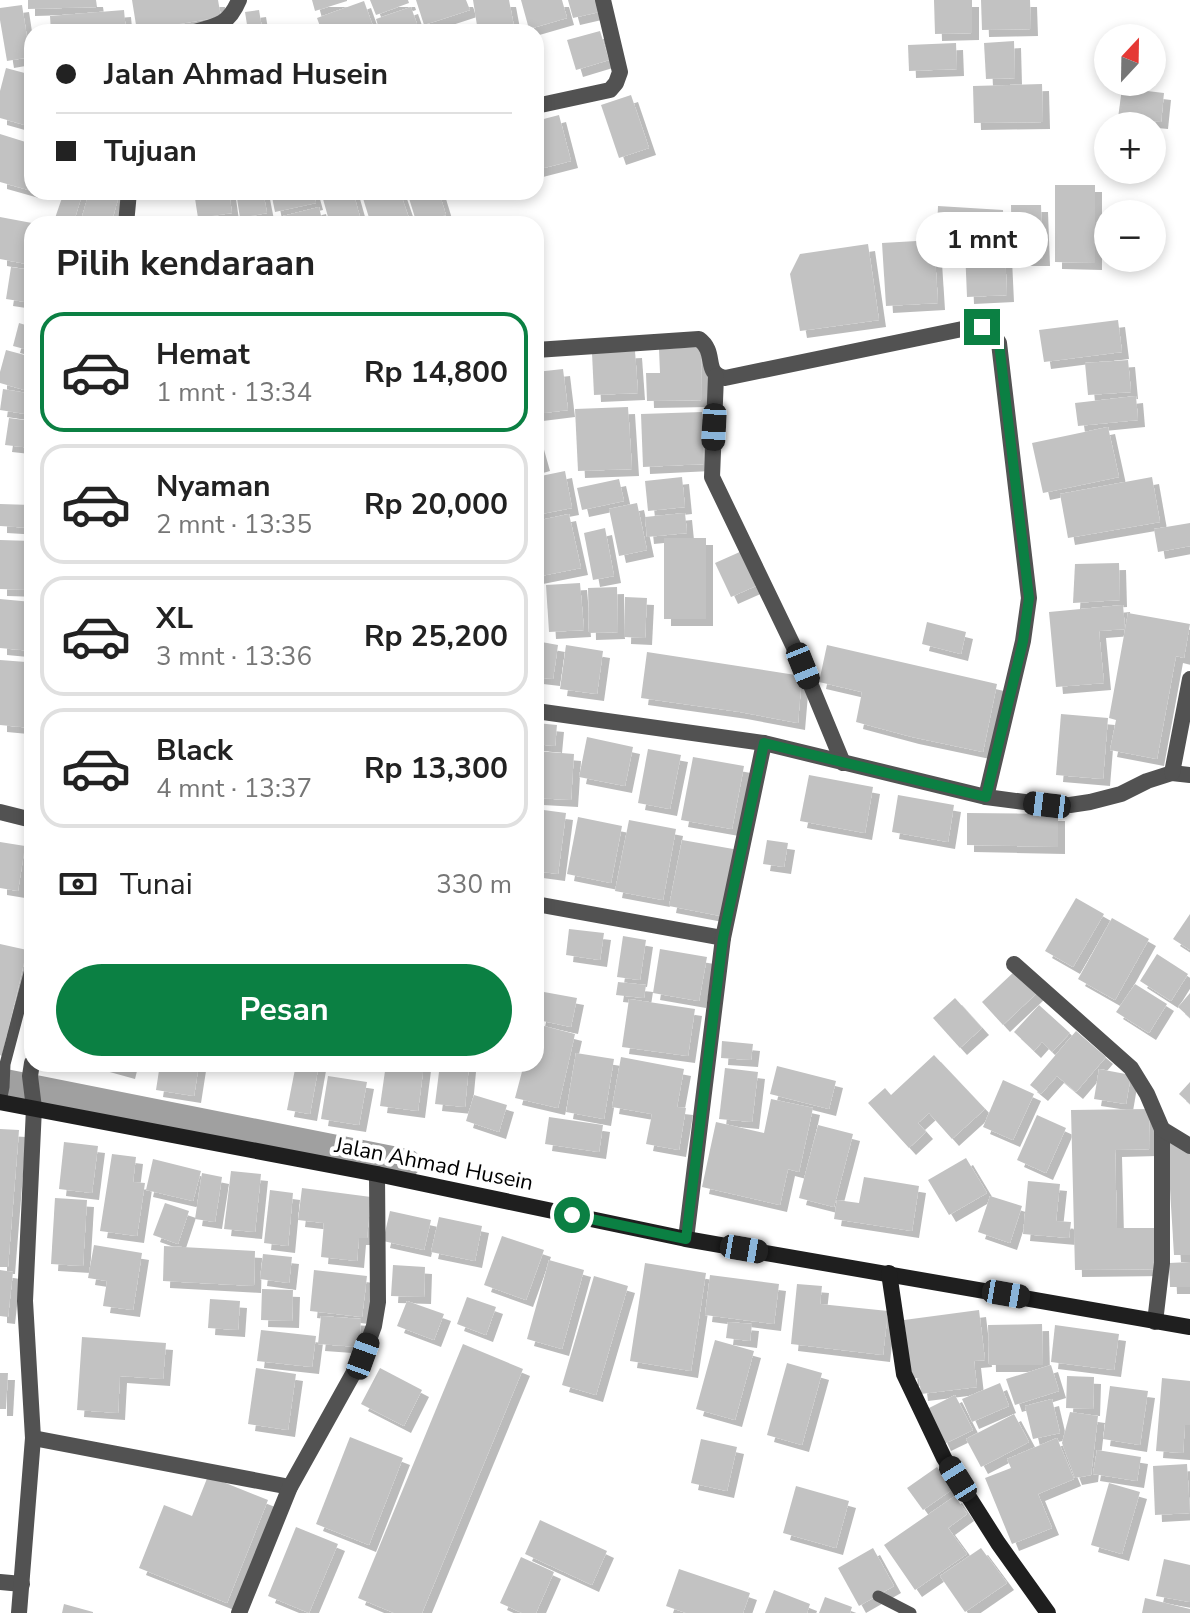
<!DOCTYPE html>
<html lang="id">
<meta charset="utf-8">
<style>
:root{--surface:#fff;--page:#f6f6f6;--text:#222;--muted:#767676;--line:#e0e0e0;--accent:#0b8043}
body{margin:0;font-family:"Nunito Sans",sans-serif;background:var(--page);color:var(--text);height:100vh;display:flex;flex-direction:column;font-size:30px;white-space:nowrap}
*{box-sizing:border-box;margin:0}
p{font-size:26px;color:var(--muted)}
.icon{flex:none;width:44px;height:44px;fill:none;stroke:currentColor;stroke-width:2;stroke-linecap:round;stroke-linejoin:round}
.map{position:relative;flex:1;overflow:hidden}
.sheet{position:absolute;left:24px;top:216px;width:520px;height:856px;display:flex;flex-direction:column;background:var(--surface);border-radius:24px;box-shadow:0 4px 12px #0003}
.sheet>*{flex:none}
.hud{position:absolute;left:24px;top:24px;width:520px;height:176px;border-radius:24px;box-shadow:0 4px 12px #0003;display:grid;align-content:center;height:176px;padding:0 32px;background:var(--surface)}
.needle{width:52px;rotate:22deg}
.tools{position:absolute;left:1094px;top:24px;display:grid;gap:16px}
.tools a{display:grid;place-items:center;width:72px;height:72px;border-radius:50%;background:var(--surface);box-shadow:0 4px 12px #0003;font-size:40px}
.end{position:absolute;width:36px;height:36px;margin:-18px;border:10px solid #0b8043;background:#fff;box-shadow:0 0 0 4px #fff}
.from{border-radius:50%}
.bubble{position:absolute;height:56px;border-radius:28px;background:var(--surface);box-shadow:0 4px 12px #0003;font-size:26px;font-weight:700;line-height:56px;text-align:center}
.car{position:absolute;width:24px;height:48px;margin:-24px -12px;border-radius:10px;box-shadow:0 0 6px 2px #0007;background:linear-gradient(#222 24%,#8ab4d8 0 40%,#222 0 76%,#8ab4d8 0 86%,#222 0)}
.hud b{display:flex;align-items:center;gap:28px;height:76px;font-size:30px}
.hud b+b{border-top:2px solid var(--line)}
.hud i{width:20px;height:20px;background:var(--text)}
ul{padding:0;list-style:none}
li{display:flex;align-items:center;gap:24px;height:120px;margin:0 16px 12px;padding:0 16px;border:4px solid var(--line);border-radius:24px}
li div{flex:1}
li b{display:block;font-size:30px}
li em{font-style:normal;font-weight:700}
li.on{border-color:var(--accent)}
li>.icon{width:72px;height:72px;stroke-width:1.5}
h2{padding:0 32px;font-size:36px;line-height:96px}
.pay{display:flex;align-items:center;gap:20px;height:88px;padding:0 32px;font-size:30px}
.pay p{margin-inline-start:auto}
.cta{display:flex;gap:16px;margin-top:auto;padding:16px 32px}
.cta a{flex:1;height:92px;border-radius:48px;background:var(--accent);color:#fff;font-size:32px;font-weight:700;line-height:92px;text-align:center}
.map>svg:first-child{display:block}
.lines{fill:none;stroke-linecap:round;stroke-linejoin:round}
.canal{stroke:#a0a0a0;stroke-width:28}
.building{fill:#c2c2c2;filter:url(#shadow)}
.lane{stroke:#525252;stroke-width:11}
.street{stroke:#525252;stroke-width:16}
.secondary{stroke:#1f1f1f;stroke-width:16}
.route{stroke:#0b8043;stroke-width:10}
.labels{text-anchor:middle;dominant-baseline:central;stroke-width:8;stroke-linejoin:round;paint-order:stroke}
.street-label{font-size:22px;fill:#000;stroke:#fff}
</style>
<div class="map">
<svg width="1190" height="1613" viewBox="0 0 1190 1613">
<defs>
<filter id="shadow"><feDropShadow dx="7" dy="7" stdDeviation="0" flood-color="#0004"/></filter>
</defs>
<rect width="100%" height="100%" fill="#fff"/>
<g class="lines">
<path class="canal" d="M0 1082 407 1163"/>
</g>
<g class="building">
<path d="M28 0H96L97 7 28 9Z"/>
<path d="M132 0H218L221 17 137 31Z"/>
<path d="M312 0H347V1L315 11Z"/>
<path d="M370 0H408L409 3 376 15Z"/>
<path d="M416 0H466L470 10 424 25Z"/>
<path d="M473 0H509L515 32H478Z"/>
<path d="M521 0H562L567 18 529 29Z"/>
<path d="M568 0H596L599 12 573 18Z"/>
<path d="M934 0H972V33L935 34Z"/>
<path d="M981 0H1030L1031 29 982 30Z"/>
<path d="M364 1 375 32H322L317 18Z"/>
<path d="M22 5 30 57 7 61 0 20V8Z"/>
<path d="M411 7 417 24 392 32H380L376 19Z"/>
<path d="M124 10 126 32H51L50 16Z"/>
<path d="M259 10 262 28 248 31 245 12Z"/>
<path d="M472 24V32H441V25Z"/>
<path d="M600 31 609 60 576 70 567 40Z"/>
<path d="M1014 41 1015 78 986 79 984 43Z"/>
<path d="M956 43 957 69 909 71 908 45Z"/>
<path d="M6 68 32 75V127L0 118V91Z"/>
<path d="M1042 84 1043 122 974 123 973 86Z"/>
<path d="M1122 88 1164 93 1161 122 1118 118Z"/>
<path d="M631 95 649 148 619 158 601 105Z"/>
<path d="M559 115 571 161 536 170V121Z"/>
<path d="M0 134 32 144V191L0 182Z"/>
<path d="M1055 185H1095V263L1055 262Z"/>
<path d="M64 192H83L73 224H65L54 221Z"/>
<path d="M89 192H120L111 224H80Z"/>
<path d="M194 192H229L232 213 198 218Z"/>
<path d="M236 192H263L267 213 240 218Z"/>
<path d="M271 192H313L316 203 275 212Z"/>
<path d="M321 192H353L362 224H330Z"/>
<path d="M361 192H400L411 224H371Z"/>
<path d="M407 192H439L446 215 417 224Z"/>
<path d="M1011 205H1041L1043 259H1012Z"/>
<path d="M938 206 1003 210 1007 295 967 297 965 249 964 260 936 259Z"/>
<path d="M319 207 323 224H285L283 216Z"/>
<path d="M0 217 32 223V265L0 259Z"/>
<path d="M934 240 938 303 886 306 882 243Z"/>
<path d="M868 244 879 320 800 331 790 274 800 254Z"/>
<path d="M11 267 32 270V303L6 299Z"/>
<path d="M1118 320 1122 352 1044 362 1039 330Z"/>
<path d="M19 323 32 327V351L13 346Z"/>
<path d="M701 347 702 400 647 401 646 373H660L659 349Z"/>
<path d="M6 350 32 357V378L28 391 0 383V372Z"/>
<path d="M635 351 638 393 594 395 592 353Z"/>
<path d="M1128 360 1131 392 1088 395 1085 363Z"/>
<path d="M563 369 568 410 536 414V372Z"/>
<path d="M3 389 32 394V415L0 410Z"/>
<path d="M1136 396 1138 420 1078 426 1075 403Z"/>
<path d="M628 407 632 469 578 471 575 409Z"/>
<path d="M702 412 704 464 643 467 641 414Z"/>
<path d="M9 418 32 421V448L5 445Z"/>
<path d="M1108 427 1119 477 1043 493 1032 443Z"/>
<path d="M536 439 543 464 536 466Z"/>
<path d="M565 471 572 508 536 515V477Z"/>
<path d="M682 477 685 507 648 511 645 481Z"/>
<path d="M1152 477 1160 522 1068 538 1060 494Z"/>
<path d="M619 479 624 501 582 510 577 488Z"/>
<path d="M637 503 647 550 619 556 609 509Z"/>
<path d="M0 504 32 505V528L0 526Z"/>
<path d="M685 513 687 533 647 537 645 517Z"/>
<path d="M569 514 581 568 536 577V521Z"/>
<path d="M1190 523V546L1158 552 1154 529Z"/>
<path d="M605 528 614 576 593 580 584 533Z"/>
<rect x="664" y="538" width="42" height="81"/>
<path d="M0 540 32 541V590L0 589Z"/>
<path d="M742 551 758 585 731 597 715 563Z"/>
<path d="M1119 563 1120 600 1073 603 1075 564Z"/>
<path d="M580 583 584 630 549 632 546 585Z"/>
<path d="M617 587 618 632 589 633 588 588Z"/>
<path d="M625 597 647 598 645 638 624 637Z"/>
<path d="M0 599 32 602V651L0 648Z"/>
<path d="M1123 605 1125 629 1099 631 1104 683 1056 687 1049 612Z"/>
<path d="M1128 613 1190 624 1184 658 1176 656 1157 759 1110 750 1116 720 1109 718Z"/>
<path d="M927 622 966 632 961 654 922 644Z"/>
<path d="M536 641 558 645 553 679 536 677Z"/>
<path d="M566 645 603 651 597 694 560 689Z"/>
<path d="M827 645 997 684 983 752 912 737 856 722 862 692 819 682Z"/>
<path d="M647 652 802 676 798 723 740 712 641 698Z"/>
<path d="M0 660 26 662 25 672 32 673V728L0 725Z"/>
<path d="M1061 714 1108 718 1103 779 1056 775Z"/>
<path d="M536 723 557 725 555 746 536 744Z"/>
<path d="M587 737 633 747 625 786 579 777Z"/>
<path d="M648 749 681 755 670 809 638 803Z"/>
<path d="M536 751 574 754 571 800 536 798Z"/>
<path d="M693 757 744 766 732 829 681 820Z"/>
<path d="M809 775 873 787 865 833 800 821Z"/>
<path d="M898 795 954 805 948 842 892 832Z"/>
<path d="M536 809 566 813 558 874 536 871Z"/>
<path d="M967 813 1058 814V847L967 845Z"/>
<path d="M578 817 622 826 611 883 567 874Z"/>
<path d="M629 820 676 829 663 900 615 891Z"/>
<path d="M682 840 739 850 726 917 669 906Z"/>
<path d="M767 840 788 843 784 867 763 864Z"/>
<path d="M0 842 25 846 18 891 0 888Z"/>
<path d="M1076 898 1104 914 1073 967 1045 951Z"/>
<path d="M1190 914V950L1173 939Z"/>
<path d="M1112 918 1149 939 1115 1000 1078 979Z"/>
<path d="M569 929 604 933 600 960 566 955Z"/>
<path d="M623 936 646 940 640 980 617 977Z"/>
<path d="M0 944 27 950 2 1056 0 1055Z"/>
<path d="M660 949 707 957 699 1001 653 993Z"/>
<path d="M1157 954 1188 974 1171 1001 1140 981Z"/>
<path d="M1016 970 1038 992 1003 1025 982 1002Z"/>
<path d="M618 982 646 985 644 998 616 995Z"/>
<path d="M1135 984 1167 1004 1149 1033 1116 1012Z"/>
<path d="M544 992 577 998 571 1027 538 1020Z"/>
<path d="M1190 993V1018L1178 1007Z"/>
<path d="M955 998 982 1028 960 1048 933 1018Z"/>
<path d="M629 999 695 1009 688 1056 622 1047Z"/>
<path d="M1039 1005 1070 1033 1052 1052 1042 1042 1034 1051 1014 1032Z"/>
<path d="M536 1024 575 1034 558 1108 515 1098 524 1064H536Z"/>
<path d="M1076 1031 1106 1057 1076 1092 1057 1076 1041 1094 1030 1085Z"/>
<path d="M722 1041 753 1044 751 1060 721 1058Z"/>
<path d="M576 1053 614 1059 604 1119 566 1112Z"/>
<path d="M934 1055 985 1109 952 1139 929 1113 918 1123 926 1132 909 1148 868 1103 885 1088 891 1095Z"/>
<path d="M621 1057 684 1069 677 1107 686 1108 679 1150 646 1144 652 1114 612 1107Z"/>
<path d="M99 1064H130L128 1072Z"/>
<path d="M160 1064H199L194 1096 156 1090Z"/>
<path d="M296 1064H319L310 1114 287 1110Z"/>
<path d="M386 1064H424L418 1111 380 1106Z"/>
<path d="M440 1064 469 1065 465 1107 435 1104Z"/>
<path d="M777 1066 836 1081 829 1109 770 1094Z"/>
<path d="M725 1068 758 1072 752 1122 719 1119Z"/>
<path d="M1099 1069 1131 1075 1126 1104 1094 1099Z"/>
<path d="M328 1076 367 1082 359 1125 321 1119Z"/>
<path d="M1003 1080 1034 1094 1013 1140 983 1127Z"/>
<path d="M1190 1082V1104L1179 1094Z"/>
<path d="M474 1095 507 1105 499 1132 466 1121Z"/>
<path d="M771 1099 813 1108 799 1172 788 1169 780 1205 702 1187 716 1122 764 1133Z"/>
<path d="M1149 1109 1150 1149 1115 1150 1117 1228H1157L1158 1269 1075 1270 1071 1110Z"/>
<path d="M1037 1115 1066 1128 1046 1173 1017 1160Z"/>
<path d="M549 1117 603 1125 599 1152 545 1144Z"/>
<path d="M818 1125 853 1134 834 1207 799 1198Z"/>
<path d="M0 1129 19 1130 8 1267H0Z"/>
<path d="M1167 1140 1190 1152V1255H1174Z"/>
<path d="M64 1142 98 1146 92 1193 59 1189Z"/>
<path d="M112 1154 136 1157 133 1182 145 1183 137 1236 100 1231Z"/>
<path d="M966 1158 987 1193 949 1215 928 1180Z"/>
<path d="M153 1159 201 1171 193 1201 146 1190Z"/>
<path d="M231 1171 261 1174 255 1232 224 1229Z"/>
<path d="M202 1173 222 1177 215 1222 195 1219Z"/>
<path d="M864 1177 919 1186 912 1231 834 1219 837 1200 859 1203Z"/>
<path d="M1028 1181 1060 1184 1056 1221 1071 1222 1069 1238 1023 1234Z"/>
<path d="M302 1188 371 1197 367 1238H359L357 1261 321 1257 324 1223 298 1220Z"/>
<path d="M270 1190 293 1193 288 1246 264 1243Z"/>
<path d="M990 1196 1022 1206 1010 1243 978 1232Z"/>
<path d="M55 1198 87 1200 83 1266 51 1264Z"/>
<path d="M165 1203 189 1211 178 1244 153 1235Z"/>
<path d="M390 1211 431 1220 424 1250 383 1241Z"/>
<path d="M439 1217 482 1226 475 1261 431 1252Z"/>
<path d="M502 1236 544 1250 526 1300 484 1285Z"/>
<path d="M94 1245 142 1253 133 1310 103 1306 107 1281 88 1278Z"/>
<path d="M164 1246 255 1251 254 1286 163 1281Z"/>
<path d="M263 1254 292 1257 289 1283 260 1279Z"/>
<path d="M549 1260 584 1270 562 1349 527 1339Z"/>
<path d="M1190 1262V1287H1170L1169 1263Z"/>
<path d="M645 1263 706 1273 691 1371 630 1361Z"/>
<path d="M393 1265 425 1267 424 1297 391 1296Z"/>
<path d="M0 1270 13 1272 8 1317 0 1316Z"/>
<path d="M314 1270 367 1276 362 1317 310 1311Z"/>
<path d="M710 1275 779 1284 774 1324 705 1315Z"/>
<path d="M594 1276 628 1286 596 1395 562 1385Z"/>
<path d="M797 1284 822 1286 820 1304 888 1311 883 1355 791 1344Z"/>
<path d="M262 1289 293 1290 292 1321 261 1320Z"/>
<path d="M467 1297 496 1307 486 1335 457 1324Z"/>
<path d="M210 1299 240 1301 238 1330 208 1328Z"/>
<path d="M407 1301 444 1314 434 1340 397 1326Z"/>
<path d="M979 1310 985 1360 974 1361 977 1387 921 1394 919 1378 911 1379 904 1320Z"/>
<path d="M321 1316 361 1319 359 1347 318 1344Z"/>
<path d="M728 1322 752 1324 750 1341 726 1338Z"/>
<path d="M1042 1324 1043 1365H989L988 1325Z"/>
<path d="M1055 1325 1119 1334 1114 1370 1051 1362Z"/>
<path d="M261 1330 316 1336 312 1367 257 1361Z"/>
<path d="M82 1337 166 1343 163 1379 120 1376 118 1413 77 1410Z"/>
<path d="M715 1340 754 1351 735 1420 696 1409Z"/>
<path d="M463 1344 523 1369 422 1613H394L358 1598Z"/>
<path d="M787 1363 822 1373 802 1445 767 1435Z"/>
<path d="M1051 1365 1059 1391 1015 1405 1006 1379Z"/>
<path d="M256 1368 296 1374 288 1430 248 1424Z"/>
<path d="M380 1368 422 1390 404 1426 361 1404Z"/>
<path d="M0 1373H8L6 1409H0Z"/>
<path d="M1067 1376 1094 1377 1093 1409 1066 1408Z"/>
<path d="M1162 1378 1190 1381V1425H1185L1183 1453 1156 1451Z"/>
<path d="M1000 1383 1009 1406 972 1422 962 1399Z"/>
<path d="M1110 1386 1148 1391 1140 1445 1103 1439Z"/>
<path d="M955 1395 973 1430 944 1444 927 1409Z"/>
<path d="M1052 1399 1060 1433 1033 1439 1025 1406Z"/>
<path d="M1070 1412 1098 1416 1091 1475 1075 1478 1062 1443Z"/>
<path d="M1014 1414 1029 1442 981 1467 966 1439Z"/>
<path d="M350 1437 403 1458 369 1545 316 1524Z"/>
<path d="M1057 1438 1074 1479 1038 1494 1052 1528 1012 1544 985 1478 1011 1468 1007 1459Z"/>
<path d="M701 1439 737 1447 727 1491 691 1483Z"/>
<path d="M1097 1450 1141 1457 1137 1481 1093 1474Z"/>
<path d="M1187 1464 1190 1513 1155 1515 1153 1466Z"/>
<path d="M937 1467 953 1489 923 1510 907 1488Z"/>
<path d="M208 1476 268 1500 227 1603 139 1568 164 1505 192 1516Z"/>
<path d="M1109 1483 1140 1492 1122 1554 1091 1545Z"/>
<path d="M796 1486 849 1501 836 1548 783 1533Z"/>
<path d="M955 1496 967 1514 948 1528 967 1554 915 1590 884 1545Z"/>
<path d="M540 1520 607 1551 592 1585 525 1554Z"/>
<path d="M296 1527 338 1544 309 1613 268 1596Z"/>
<path d="M873 1548 894 1586 859 1606 838 1568Z"/>
<path d="M981 1548 1007 1583 965 1612 940 1576Z"/>
<path d="M521 1557 554 1572 536 1613H522L500 1603Z"/>
<path d="M1164 1559 1190 1565V1602L1156 1596Z"/>
<path d="M679 1569 750 1593 743 1613H686L666 1606Z"/>
<path d="M774 1590 810 1604 807 1613H765Z"/>
<path d="M825 1597 852 1607 850 1613H819Z"/>
<path d="M1145 1598 1190 1609V1613H1142Z"/>
<path d="M64 1604 93 1612V1613H62Z"/>
</g>
<g class="lines">
<g class="lane">
<path d="M1 1102 4 1087 5 1064 32 962"/>
<path d="M878 1596 911 1613"/>
</g>
<g class="street">
<path d="M194 32C218 26 229 24 239 0"/>
<path d="M536 106 610 90 616 83 620 72 603 0"/>
<path d="M126 224 129 192"/>
<path d="M536 350 699 339C718 353 702 373 725 378L972 327C985 327 992 331 999 343L1029 598 1023 641 986 797"/>
<path d="M716 376 712 477 803 666 843 763"/>
<path d="M536 711 764 743 986 797 1047 805H1070L1090 802 1121 794 1147 781 1172 773 1190 775"/>
<path d="M1172 773 1190 679"/>
<path d="M0 812 32 820"/>
<path d="M536 904 723 938"/>
<path d="M1014 964 1131 1068 1147 1094 1162 1129V1263L1155 1322"/>
<path d="M1162 1129 1190 1146"/>
<path d="M686 1239 723 938 764 743"/>
<path d="M33 1438 290 1487"/>
<path d="M0 1582 22 1584"/>
<path d="M19 1613 33 1438 25 1301 34 1108 30 1076 32 1063"/>
<path d="M239 1613 290 1487 363 1356 374 1326 378 1302 377 1174"/>
</g>
<g class="secondary">
<path d="M0 1102 377 1174 686 1239 1190 1327"/>
<path d="M889 1273 904 1374 944 1458 998 1543 1048 1613"/>
</g>
</g>
<g class="lines">
<path class="route" d="M572 1215 686 1239 723 938 764 743 986 797 1023 641 1029 598 999 343 994 334 982 327"/>
</g>
<g class="labels">
<g class="street-label">
<text transform="translate(434 1164) rotate(11)">Jalan Ahmad Husein</text>
</g>
</g>
</svg>
<div class="tools">
<a><svg class="needle" viewBox="-14 -14 28 28"><path d="M0-13l5 13h-10z" fill="#e53935"/><path d="M0 13l5-13h-10z" fill="#767676"/></svg></a>
<a>+</a>
<a>−</a>
</div>
<i class="end from" style="left:572px;top:1215px"></i>
<i class="end" style="left:982px;top:327px"></i>
<div class="bubble" style="left:916px;top:212px;width:132px">1 mnt</div>
<i class="car" style="left:714px;top:427px;rotate:183deg"></i>
<i class="car" style="left:803px;top:666px;rotate:158deg"></i>
<i class="car" style="left:1047px;top:805px;rotate:277deg"></i>
<i class="car" style="left:744px;top:1249px;rotate:100deg"></i>
<i class="car" style="left:1006px;top:1294px;rotate:100deg"></i>
<i class="car" style="left:363px;top:1356px;rotate:20deg"></i>
<i class="car" style="left:958px;top:1479px;rotate:328deg"></i>
<div class="hud">
<b><i class="from"></i>Jalan Ahmad Husein</b>
<b><i></i>Tujuan</b>
</div>
<section class="sheet">
<h2>Pilih kendaraan</h2>
<ul>
<li class="on"><svg class="icon" aria-label="car" viewBox="0 0 24 24"><path d="M5 17H2v-5l4-1 3-4h7l3 4 3 1v5h-3M9 17h6M6 11h13"/><circle cx="7" cy="17" r="2"/><circle cx="17" cy="17" r="2"/></svg><div><b>Hemat</b><p>1 mnt · 13:34</p></div><em>Rp 14,800</em></li>
<li><svg class="icon" aria-label="car" viewBox="0 0 24 24"><path d="M5 17H2v-5l4-1 3-4h7l3 4 3 1v5h-3M9 17h6M6 11h13"/><circle cx="7" cy="17" r="2"/><circle cx="17" cy="17" r="2"/></svg><div><b>Nyaman</b><p>2 mnt · 13:35</p></div><em>Rp 20,000</em></li>
<li><svg class="icon" aria-label="car" viewBox="0 0 24 24"><path d="M5 17H2v-5l4-1 3-4h7l3 4 3 1v5h-3M9 17h6M6 11h13"/><circle cx="7" cy="17" r="2"/><circle cx="17" cy="17" r="2"/></svg><div><b>XL</b><p>3 mnt · 13:36</p></div><em>Rp 25,200</em></li>
<li><svg class="icon" aria-label="car" viewBox="0 0 24 24"><path d="M5 17H2v-5l4-1 3-4h7l3 4 3 1v5h-3M9 17h6M6 11h13"/><circle cx="7" cy="17" r="2"/><circle cx="17" cy="17" r="2"/></svg><div><b>Black</b><p>4 mnt · 13:37</p></div><em>Rp 13,300</em></li>
</ul>
<div class="pay"><svg class="icon" aria-label="cash" viewBox="0 0 24 24"><path d="M3 7h18v10H3z"/><circle cx="12" cy="12" r="2"/></svg>Tunai<p>330 m</p></div>
<div class="cta"><a>Pesan</a></div>
</section>
</div>
